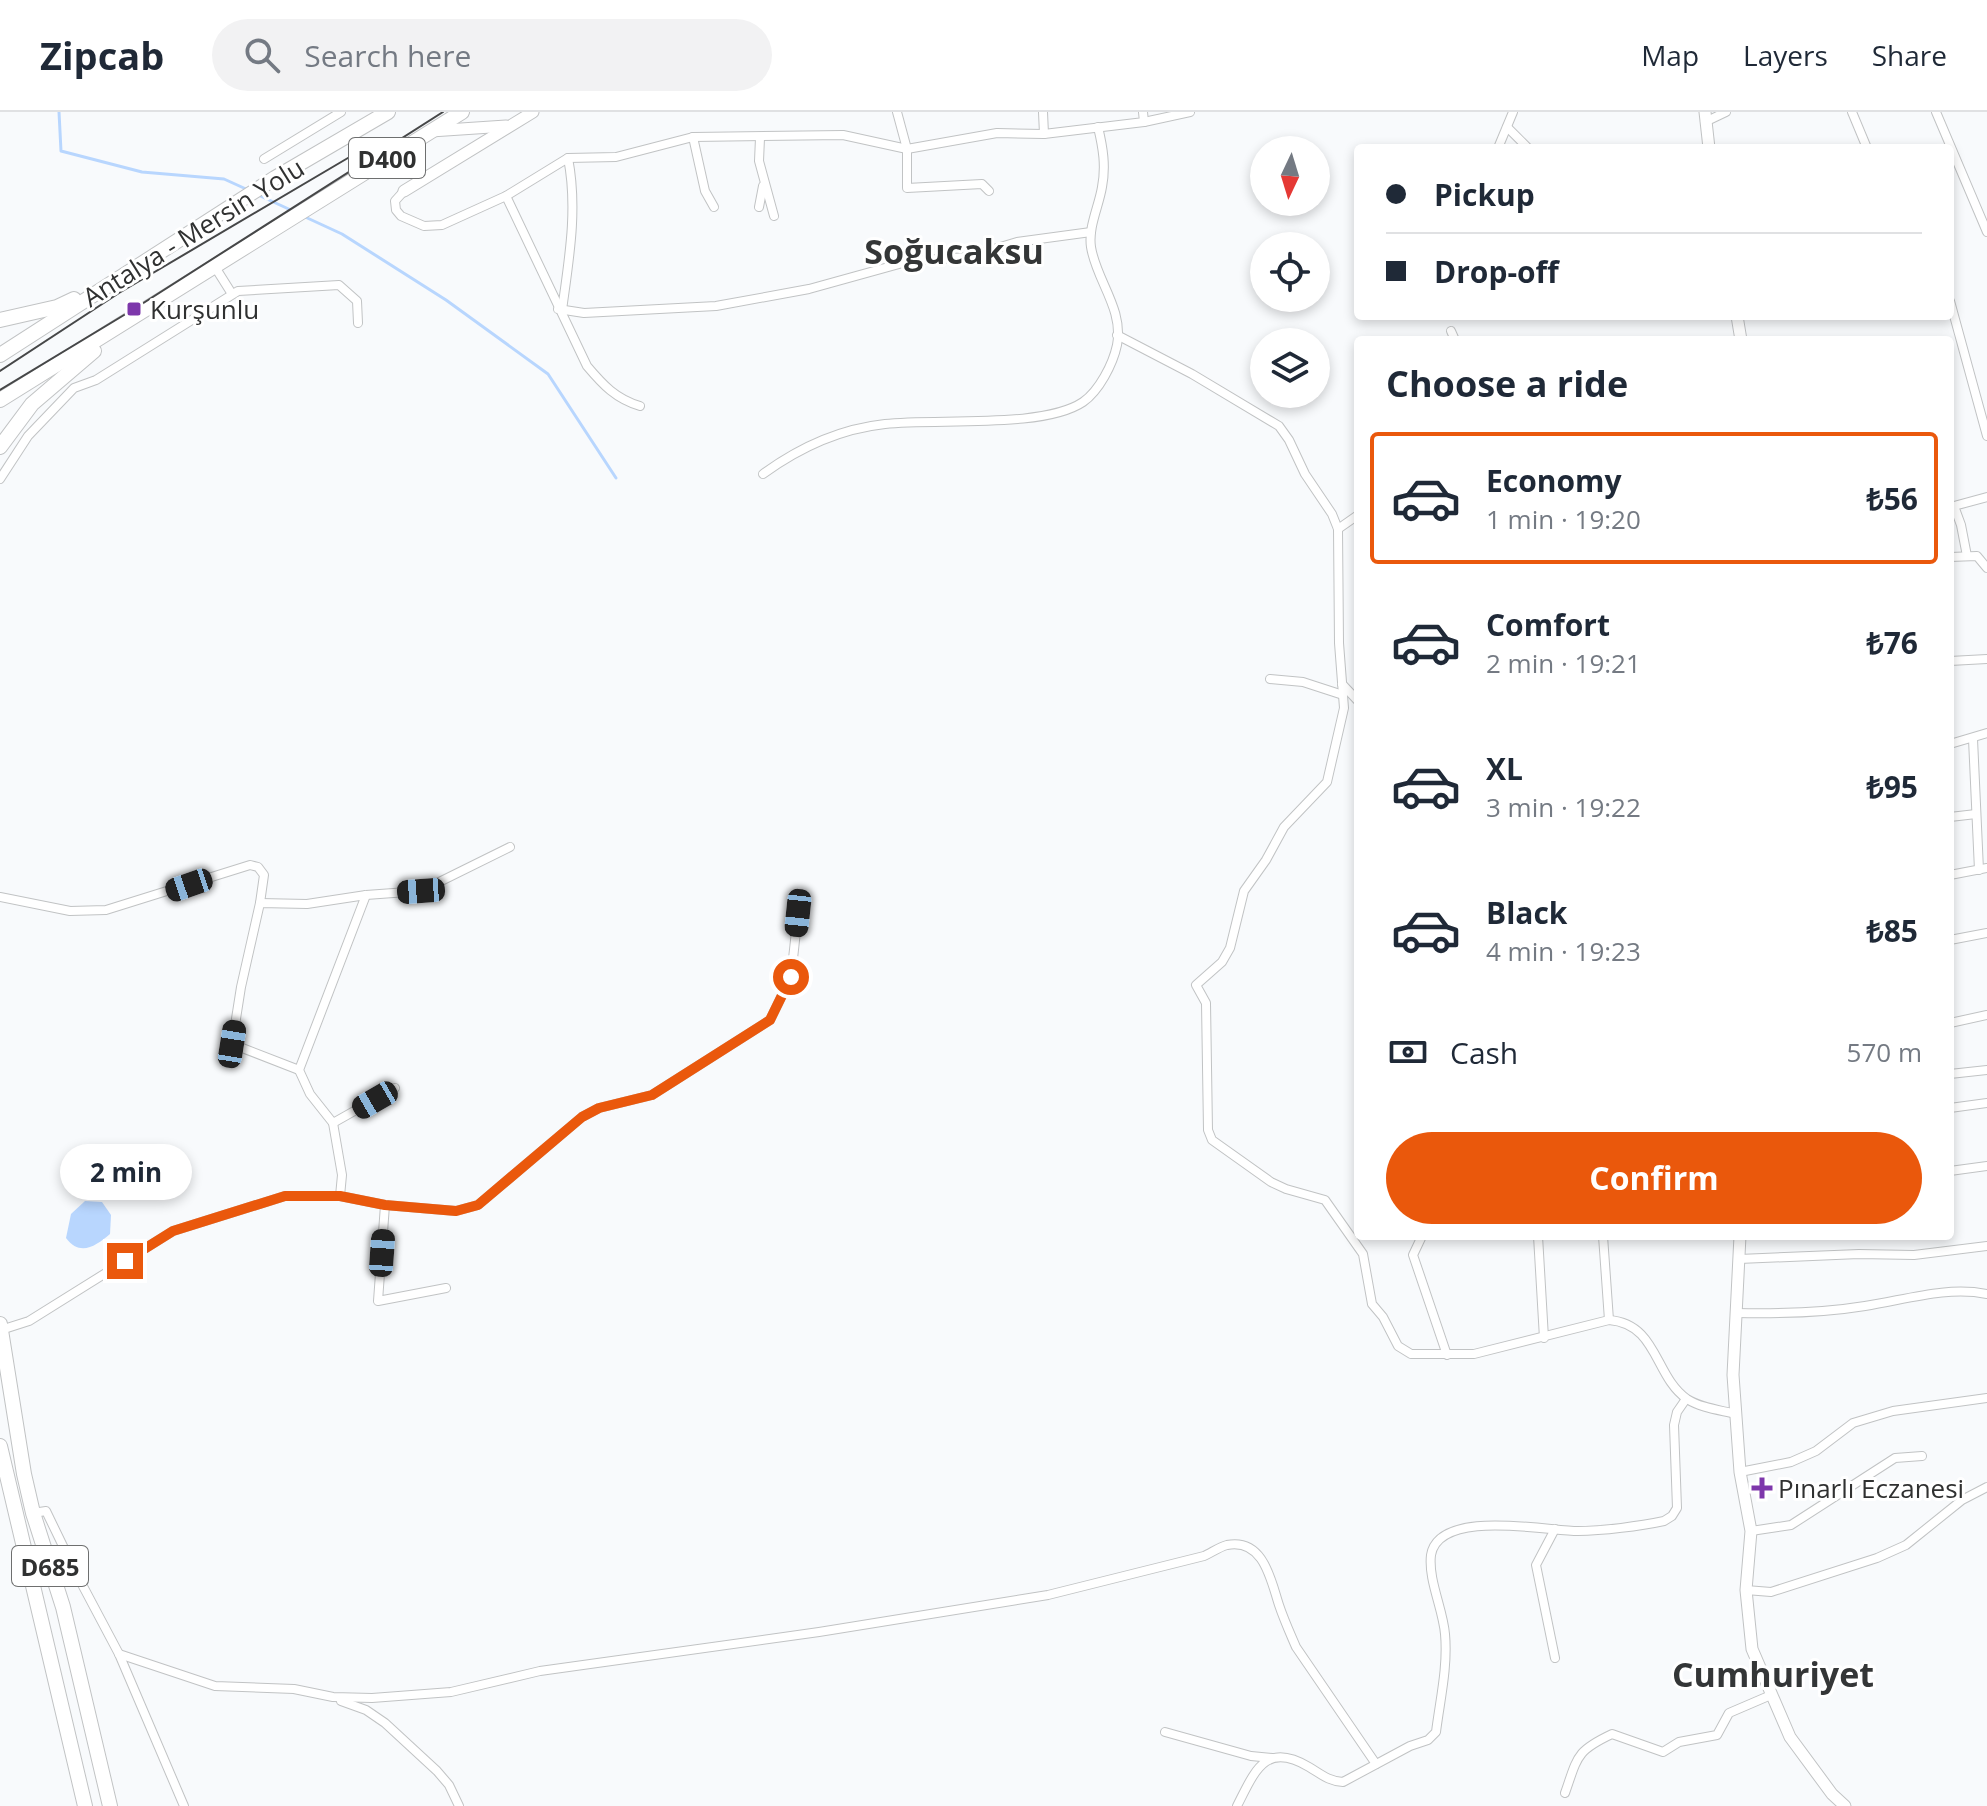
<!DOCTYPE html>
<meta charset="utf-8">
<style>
:root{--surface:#fff;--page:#f2f2f3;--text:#1f2937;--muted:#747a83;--line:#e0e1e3;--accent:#ea580c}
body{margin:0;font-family:"Open Sans",sans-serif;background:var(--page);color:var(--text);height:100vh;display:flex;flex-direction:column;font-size:30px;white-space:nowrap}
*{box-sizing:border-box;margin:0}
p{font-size:26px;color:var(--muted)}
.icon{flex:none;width:44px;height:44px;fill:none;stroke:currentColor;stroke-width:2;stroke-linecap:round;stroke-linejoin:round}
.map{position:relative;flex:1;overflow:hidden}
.side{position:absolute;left:1354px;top:224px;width:600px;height:904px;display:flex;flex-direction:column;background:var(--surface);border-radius:8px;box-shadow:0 4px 12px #0003}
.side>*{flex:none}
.guide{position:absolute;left:1354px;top:32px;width:600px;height:176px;border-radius:8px;box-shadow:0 4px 12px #0003;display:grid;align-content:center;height:176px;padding:0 32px;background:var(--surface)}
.needle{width:52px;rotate:184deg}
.tools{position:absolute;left:1250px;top:24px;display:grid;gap:16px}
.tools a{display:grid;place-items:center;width:80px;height:80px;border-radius:50%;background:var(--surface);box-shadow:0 4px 12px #0003;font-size:40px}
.end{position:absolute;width:36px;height:36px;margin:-18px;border:10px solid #ea580c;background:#fff;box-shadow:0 0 0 4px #fff}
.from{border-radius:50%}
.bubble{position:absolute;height:56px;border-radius:28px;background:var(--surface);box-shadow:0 4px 12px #0003;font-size:26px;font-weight:700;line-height:56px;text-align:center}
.car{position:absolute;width:24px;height:48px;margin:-24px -12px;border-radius:10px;box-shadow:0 0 6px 2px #0007;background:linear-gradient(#222 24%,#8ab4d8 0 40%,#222 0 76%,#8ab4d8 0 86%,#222 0)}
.guide b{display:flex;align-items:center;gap:28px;height:76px;font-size:30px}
.guide b+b{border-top:2px solid var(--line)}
.guide i{width:20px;height:20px;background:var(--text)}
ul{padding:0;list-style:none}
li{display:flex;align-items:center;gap:24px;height:132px;margin:0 16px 12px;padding:0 16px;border:4px solid transparent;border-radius:8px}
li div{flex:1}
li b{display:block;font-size:30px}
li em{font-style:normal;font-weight:700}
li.on{border-color:var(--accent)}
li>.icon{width:72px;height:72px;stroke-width:1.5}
h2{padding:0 32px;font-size:36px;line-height:96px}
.pay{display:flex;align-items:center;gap:20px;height:88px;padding:0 32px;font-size:30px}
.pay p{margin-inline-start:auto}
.action{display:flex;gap:16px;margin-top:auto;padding:16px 32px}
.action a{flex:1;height:92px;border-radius:48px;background:var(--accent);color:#fff;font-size:32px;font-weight:700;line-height:92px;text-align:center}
header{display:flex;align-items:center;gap:48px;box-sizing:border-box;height:112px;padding:0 40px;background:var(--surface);border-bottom:2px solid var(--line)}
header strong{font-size:38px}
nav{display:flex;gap:44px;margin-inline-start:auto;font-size:28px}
.search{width:560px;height:72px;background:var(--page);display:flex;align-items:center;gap:20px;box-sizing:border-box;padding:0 28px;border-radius:44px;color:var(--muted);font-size:30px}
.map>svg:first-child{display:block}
.water{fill:#b8d6fe}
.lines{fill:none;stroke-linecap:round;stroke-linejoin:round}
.stream{stroke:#b8d6fe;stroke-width:3}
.minor-casing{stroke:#c1c3c4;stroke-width:10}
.tertiary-casing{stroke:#c1c3c4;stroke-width:13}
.trunk-casing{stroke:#c1c3c4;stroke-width:16}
.minor{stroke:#fff;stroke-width:8}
.tertiary{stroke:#fff;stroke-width:11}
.trunk{stroke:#fff;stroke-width:14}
.tram{stroke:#464748;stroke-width:2}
.route{stroke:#ea580c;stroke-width:10}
.poi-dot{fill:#7d37ab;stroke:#fff;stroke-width:3}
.labels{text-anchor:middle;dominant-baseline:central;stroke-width:6;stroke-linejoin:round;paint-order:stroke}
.shield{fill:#fff;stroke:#6e6f6f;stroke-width:2}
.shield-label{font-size:24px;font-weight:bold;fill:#303131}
.street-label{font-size:26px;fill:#303131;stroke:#fff}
.poi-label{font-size:26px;fill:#303131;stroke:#fff;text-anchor:start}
.district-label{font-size:34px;font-weight:bold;fill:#343637;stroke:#fff}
</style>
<header>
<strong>Zipcab</strong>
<div class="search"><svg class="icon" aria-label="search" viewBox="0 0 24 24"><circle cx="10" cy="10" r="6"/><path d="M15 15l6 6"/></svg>Search here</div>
<nav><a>Map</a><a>Layers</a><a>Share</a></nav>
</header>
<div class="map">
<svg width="1987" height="1694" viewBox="0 0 1987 1694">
<rect width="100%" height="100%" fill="#f8fafc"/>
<path class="water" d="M85 1089 102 1090 111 1103 110 1122C96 1134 80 1145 66 1126L71 1102Z"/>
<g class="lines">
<g class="stream">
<path d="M59 0 61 39 142 60 224 67 246 77"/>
<path d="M256 82 293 99"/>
<path d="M303 104 342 122 446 188 548 262 616 366"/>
</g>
<g class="minor-casing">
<g id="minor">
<path d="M897 0 907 37V76L982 72 989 79"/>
<path d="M1043 0 1044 22"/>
<path d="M1852 0 1867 36"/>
<path d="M1936 0 1987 120"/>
<path d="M1144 10 1190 0"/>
<path d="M1705 10 1726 0"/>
<path d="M1507 15 1528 36"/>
<path d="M693 25 705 79 714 95"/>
<path d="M760 26 759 49 774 104"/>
<path d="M1498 36 1513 0"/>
<path d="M264 47 341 0"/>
<path d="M404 79 395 89 396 98 401 104 424 114 442 113 506 84 568 46 616 45 693 25 843 23 907 37 997 21 1044 22 1144 10 1143 0"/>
<path d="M506 84 587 254C603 273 616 287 640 294"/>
<path d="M759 95 763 74"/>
<path d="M215 155 232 182"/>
<path d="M1950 189 1987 324"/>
<path d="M558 197 584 201 716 194 809 177 910 149 967 145 1017 130 1091 120"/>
<path d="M562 198C569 147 578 97 568 46"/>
<path d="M1451 219 1455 228"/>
<path d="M1117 223 1192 262 1279 314 1289 328 1305 362 1332 402 1338 417 1339 531 1344 596 1327 670 1284 715 1266 748 1244 779 1230 836 1222 850 1196 873 1206 891 1208 1018 1212 1028 1271 1070 1286 1077 1325 1088 1363 1142 1372 1192 1383 1205 1398 1234 1411 1242H1474L1609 1208C1658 1212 1654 1264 1687 1287 1701 1296 1720 1298 1736 1302"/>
<path d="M763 362C800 335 839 317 885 312 936 306 1043 317 1083 290 1099 279 1113 252 1117 233 1124 197 1096 168 1091 135 1088 115 1099 94 1102 75 1106 54 1103 36 1098 15"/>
<path d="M0 367 28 324 74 276 96 268 238 179 339 173 357 189 358 211"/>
<path d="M1338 417 1358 403"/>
<path d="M1967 444 1961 413 1954 394 1987 385"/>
<path d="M1950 445 1977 444 1987 456"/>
<path d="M1950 549 1987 547"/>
<path d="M1270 567 1303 570 1343 583"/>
<path d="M1342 572 1358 589"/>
<path d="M1973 627 1979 758"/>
<path d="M1950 632 1987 621"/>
<path d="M1950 705 1976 702"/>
<path d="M1950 763 1987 756"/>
<path d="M0 785 70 799 106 798 250 753 258 755 264 763 260 791"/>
<path d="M1950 828 1987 821"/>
<path d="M1950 911 1987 903"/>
<path d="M299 958 232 932 241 875 260 791 307 792 366 783 421 779 510 735"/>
<path d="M1950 962 1987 958"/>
<path d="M1950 996 1987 991"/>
<path d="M333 1011 395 976"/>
<path d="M1950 1059 1987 1054"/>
<path d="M340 1084 342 1063 333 1011 310 982 299 958 366 783"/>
<path d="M385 1093 378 1189 446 1176"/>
<path d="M1422 1124 1413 1143 1447 1243"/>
<path d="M1538 1124 1544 1226"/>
<path d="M1603 1124 1609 1208"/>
<path d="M1739 1147 1859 1142 1914 1143 1987 1134"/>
<path d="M1736 1201C1780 1202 1822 1201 1865 1194 1905 1188 1946 1174 1987 1182"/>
<path d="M1 1218 29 1209 173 1119 285 1084H340L385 1093 456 1099 478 1093 582 1005 599 996 652 983 770 908 791 865 798 801"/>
<path d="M1740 1360 1791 1350 1816 1339 1853 1311 1893 1299 1987 1286"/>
<path d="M33 1401 46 1399 76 1461 119 1542 184 1694"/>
<path d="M1555 1417 1536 1453 1555 1546"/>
<path d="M1751 1419 1791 1413 1895 1346 1922 1344"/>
<path d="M1746 1478 1771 1480 1877 1446 1906 1433 1962 1388 1987 1375"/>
<path d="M119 1542 215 1574 294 1577 333 1585 372 1586 451 1580 540 1559 819 1520 1048 1483 1204 1444C1211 1441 1219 1435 1227 1433 1264 1426 1271 1469 1279 1493 1284 1508 1290 1521 1296 1535L1376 1652"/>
<path d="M341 1589 366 1598 385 1611 437 1659 449 1673 459 1694"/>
<path d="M1165 1620 1251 1644 1272 1646"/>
<path d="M1565 1681C1578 1644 1576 1639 1612 1622L1663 1640 1679 1630 1717 1623 1729 1601 1771 1583"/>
<path d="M1237 1694C1255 1659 1265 1629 1309 1655 1321 1662 1328 1669 1343 1670L1410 1634 1428 1628 1436 1620C1440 1588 1448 1555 1445 1522 1443 1497 1428 1468 1431 1443 1439 1396 1547 1419 1578 1419 1603 1419 1640 1414 1664 1409L1672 1404 1677 1396 1674 1313 1677 1300 1686 1287"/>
</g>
</g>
<g class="tertiary-casing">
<g id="tertiary">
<path d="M1705 0 1709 36"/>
<path d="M431 19 506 14"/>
<path d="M404 79 533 0"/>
<path d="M1737 204 1741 228"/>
<path d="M1740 1124 1733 1263 1740 1360 1751 1419 1746 1478 1752 1537 1790 1625 1832 1682 1845 1694"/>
</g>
</g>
<g class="trunk-casing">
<g id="trunk">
<path d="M0 208 57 195 74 187"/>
<path d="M0 243 275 66 388 0"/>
<path d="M0 288 462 0"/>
<path d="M0 335 32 292 94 239"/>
<path d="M0 1212 24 1362 33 1401 63 1495 110 1694"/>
<path d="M0 1334 85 1694"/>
</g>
</g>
<use href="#minor" class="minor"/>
<use href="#tertiary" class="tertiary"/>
<use href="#trunk" class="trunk"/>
<g class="tram">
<path d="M0 259 119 181 353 43"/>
<path d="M0 278 134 197 443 0"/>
</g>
</g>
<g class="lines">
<path class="route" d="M125 1149 173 1119 285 1084H340L385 1093 456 1099 478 1093 582 1005 599 996 652 983 770 908 791 865"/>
</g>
<g class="poi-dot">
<rect x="126" y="189" width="16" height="16" rx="4"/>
<path d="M1758 1364h8v8h8v8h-8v8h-8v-8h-8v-8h8z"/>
</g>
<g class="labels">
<g class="shield">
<rect x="349" y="26" width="76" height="40" rx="6"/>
<rect x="12" y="1434" width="76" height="40" rx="6"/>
</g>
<g class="shield-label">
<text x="387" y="46">D400</text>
<text x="50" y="1454">D685</text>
</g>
<g class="street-label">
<text transform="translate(193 120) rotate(-32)">Antalya - Mersin Yolu</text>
</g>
<g class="poi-label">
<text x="150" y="197">Kurşunlu</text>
<text x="1778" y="1376">Pınarlı Eczanesi</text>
</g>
<g class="district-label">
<text x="954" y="139">Soğucaksu</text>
<text x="1773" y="1562">Cumhuriyet</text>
</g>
</g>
</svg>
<div class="tools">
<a><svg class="needle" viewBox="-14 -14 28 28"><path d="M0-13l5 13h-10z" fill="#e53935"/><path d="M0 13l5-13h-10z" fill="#747a83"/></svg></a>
<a><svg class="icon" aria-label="locate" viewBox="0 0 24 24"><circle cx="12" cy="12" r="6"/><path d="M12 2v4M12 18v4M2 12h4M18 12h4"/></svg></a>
<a><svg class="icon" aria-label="layers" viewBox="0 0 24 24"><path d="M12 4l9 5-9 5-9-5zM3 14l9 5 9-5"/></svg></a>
</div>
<i class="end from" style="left:791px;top:865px"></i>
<i class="end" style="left:125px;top:1149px"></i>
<div class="bubble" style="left:60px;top:1032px;width:132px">2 min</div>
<i class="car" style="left:189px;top:773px;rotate:251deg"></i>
<i class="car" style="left:421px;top:779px;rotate:266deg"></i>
<i class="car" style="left:798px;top:801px;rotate:186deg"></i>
<i class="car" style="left:232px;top:932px;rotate:9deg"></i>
<i class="car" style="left:375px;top:988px;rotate:240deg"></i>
<i class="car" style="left:382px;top:1141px;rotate:4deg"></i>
<div class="guide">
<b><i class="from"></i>Pickup</b>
<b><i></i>Drop-off</b>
</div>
<section class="side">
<h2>Choose a ride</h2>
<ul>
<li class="on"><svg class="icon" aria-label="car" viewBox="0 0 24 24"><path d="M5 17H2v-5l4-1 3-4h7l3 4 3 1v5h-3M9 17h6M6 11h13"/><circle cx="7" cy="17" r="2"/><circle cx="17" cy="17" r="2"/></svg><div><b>Economy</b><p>1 min · 19:20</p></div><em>₺56</em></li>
<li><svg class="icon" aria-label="car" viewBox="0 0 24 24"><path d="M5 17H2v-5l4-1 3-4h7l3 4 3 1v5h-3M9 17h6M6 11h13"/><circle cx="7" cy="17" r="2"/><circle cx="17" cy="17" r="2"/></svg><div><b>Comfort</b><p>2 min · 19:21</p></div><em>₺76</em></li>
<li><svg class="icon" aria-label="car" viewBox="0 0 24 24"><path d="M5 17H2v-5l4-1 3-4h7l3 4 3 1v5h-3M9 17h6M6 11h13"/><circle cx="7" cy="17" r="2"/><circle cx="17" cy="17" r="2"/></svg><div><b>XL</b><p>3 min · 19:22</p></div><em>₺95</em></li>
<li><svg class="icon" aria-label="car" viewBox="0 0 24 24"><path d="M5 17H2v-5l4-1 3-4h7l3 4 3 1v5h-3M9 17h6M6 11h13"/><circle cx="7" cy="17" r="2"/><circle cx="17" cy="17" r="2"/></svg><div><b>Black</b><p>4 min · 19:23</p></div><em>₺85</em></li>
</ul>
<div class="pay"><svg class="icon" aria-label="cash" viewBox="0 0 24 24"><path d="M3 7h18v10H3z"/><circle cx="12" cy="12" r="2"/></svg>Cash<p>570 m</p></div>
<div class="action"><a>Confirm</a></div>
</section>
</div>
